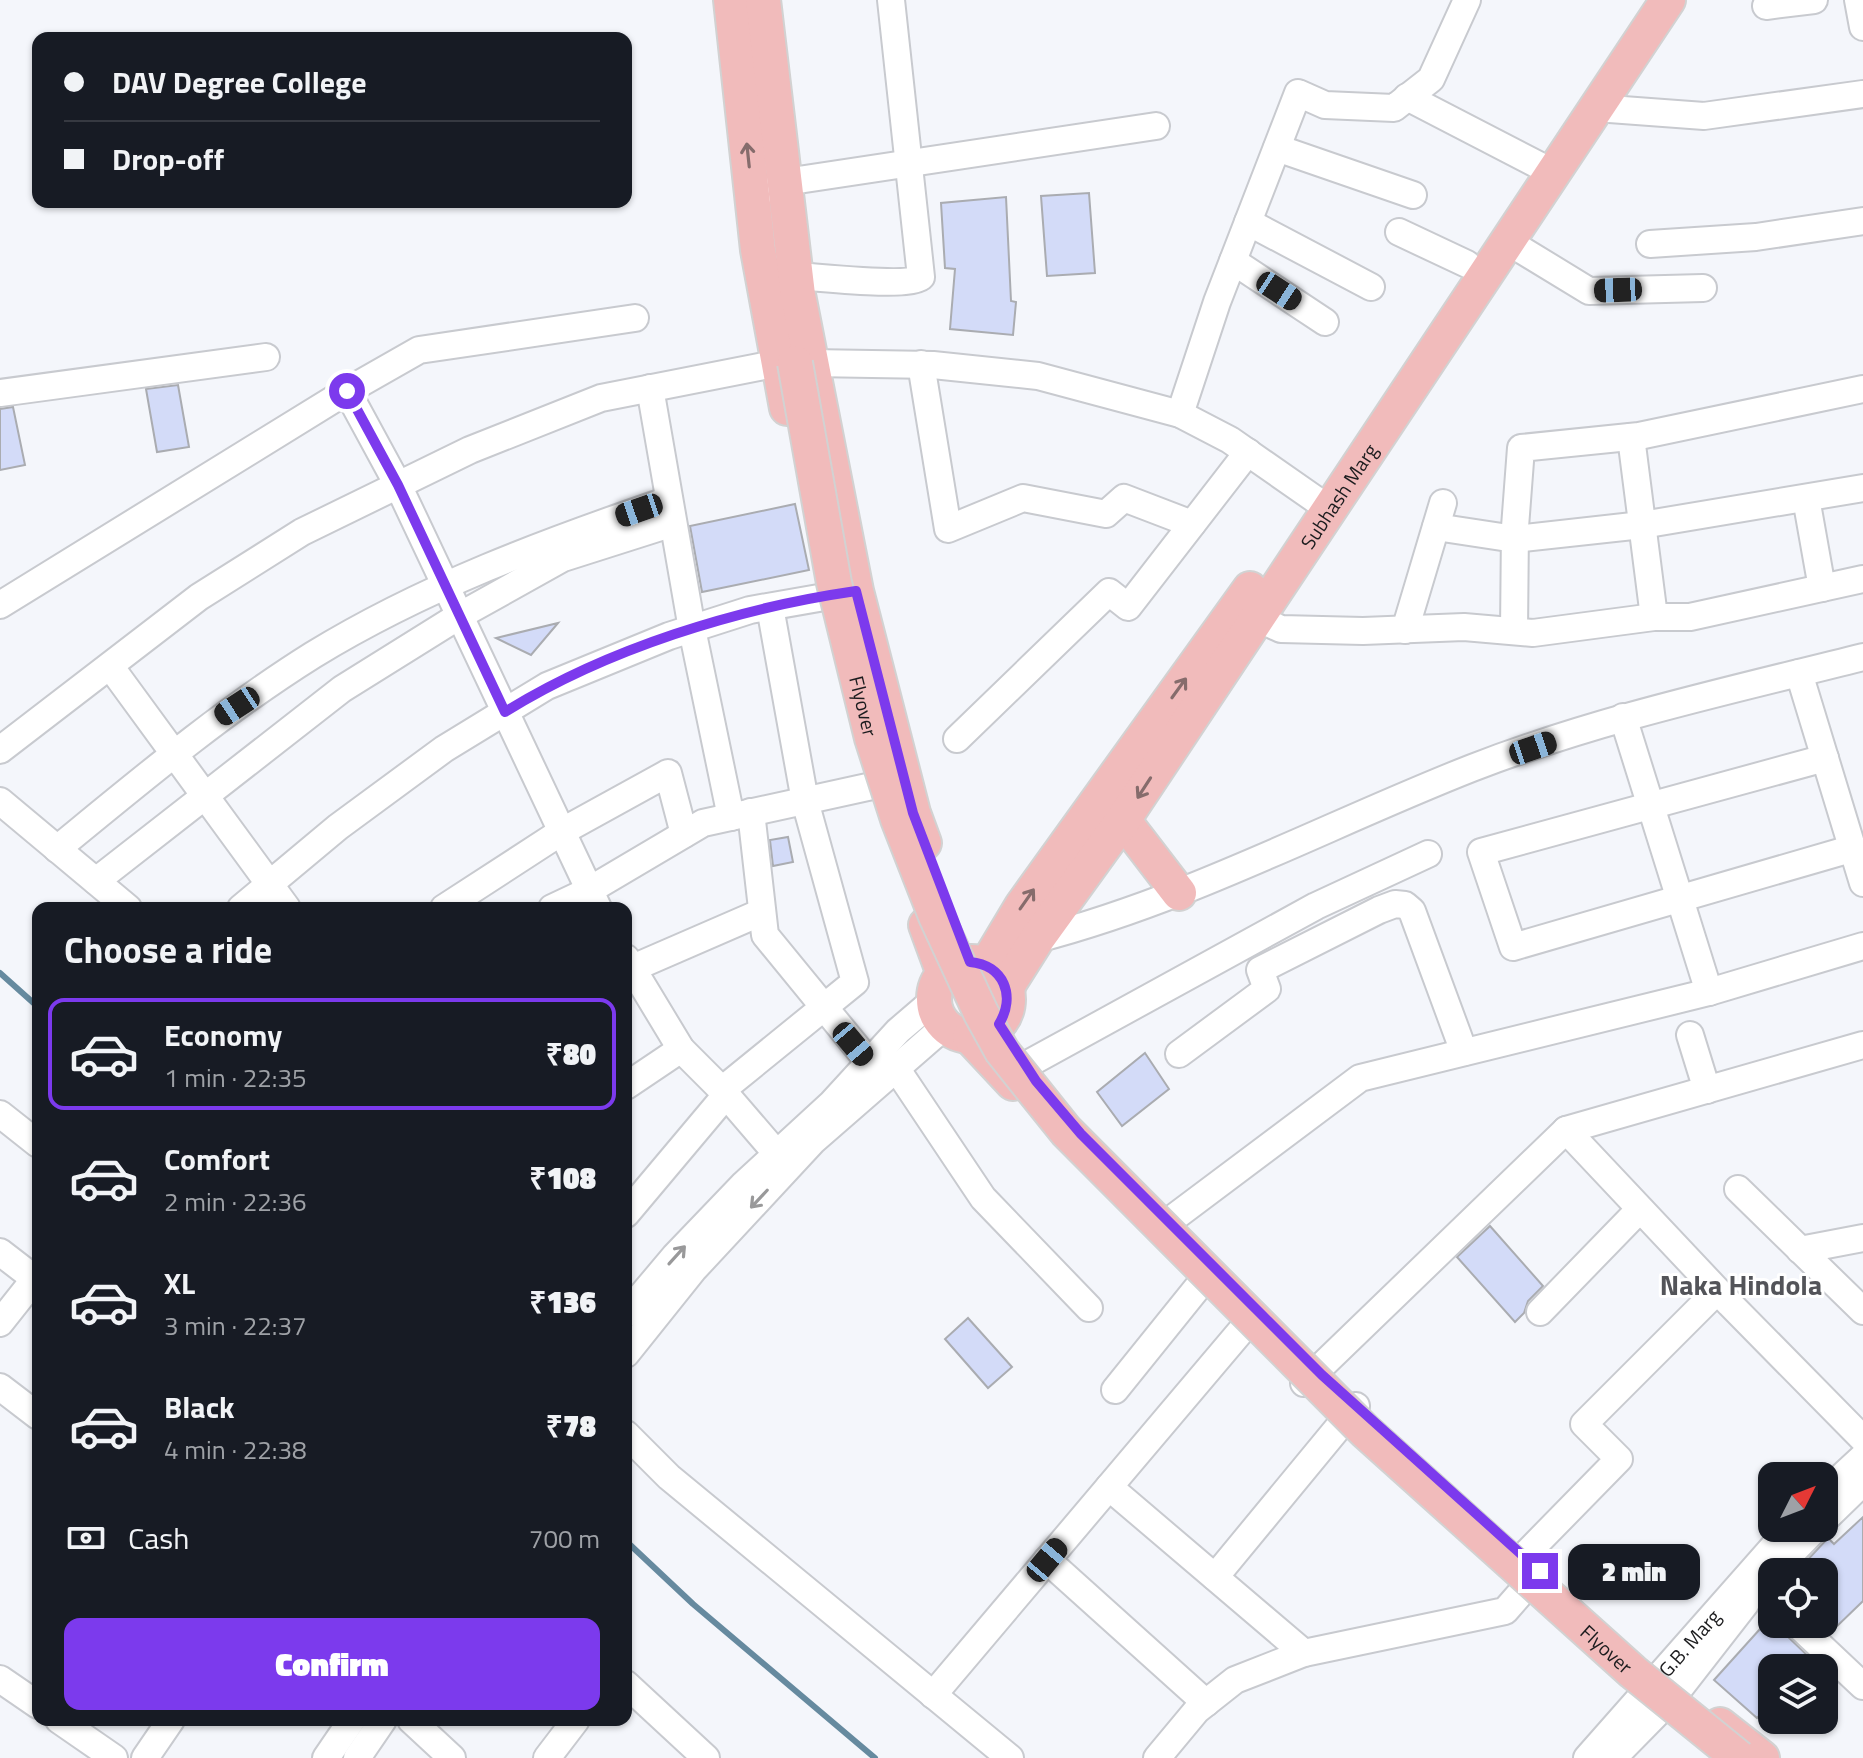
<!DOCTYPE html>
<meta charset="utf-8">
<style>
:root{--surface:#171b24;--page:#242831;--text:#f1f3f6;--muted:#9ea1a6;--line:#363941;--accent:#7c3aed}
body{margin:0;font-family:"Titillium Web",sans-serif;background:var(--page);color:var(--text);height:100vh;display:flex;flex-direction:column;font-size:30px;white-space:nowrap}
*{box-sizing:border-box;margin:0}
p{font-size:26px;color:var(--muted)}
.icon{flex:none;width:44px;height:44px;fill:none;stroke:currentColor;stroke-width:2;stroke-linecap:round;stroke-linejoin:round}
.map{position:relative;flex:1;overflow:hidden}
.sheet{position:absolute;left:32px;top:902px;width:600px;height:824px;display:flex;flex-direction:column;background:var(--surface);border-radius:16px;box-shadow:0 2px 6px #0004}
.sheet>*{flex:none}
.guide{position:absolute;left:32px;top:32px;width:600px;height:176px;border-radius:16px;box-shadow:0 2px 6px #0004;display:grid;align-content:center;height:176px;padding:0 32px;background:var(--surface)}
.needle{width:52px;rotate:48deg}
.tools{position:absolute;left:1758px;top:1462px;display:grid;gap:16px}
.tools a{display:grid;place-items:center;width:80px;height:80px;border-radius:16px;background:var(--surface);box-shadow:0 2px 6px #0004;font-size:40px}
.end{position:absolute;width:36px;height:36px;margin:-18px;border:10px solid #7c3aed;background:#fff;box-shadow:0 0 0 4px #fff}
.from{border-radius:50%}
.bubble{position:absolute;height:56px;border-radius:16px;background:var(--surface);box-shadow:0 2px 6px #0004;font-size:26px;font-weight:800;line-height:56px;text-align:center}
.car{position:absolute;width:24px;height:48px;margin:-24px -12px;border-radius:10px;box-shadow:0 0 6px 2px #0007;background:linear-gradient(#222 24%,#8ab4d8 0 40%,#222 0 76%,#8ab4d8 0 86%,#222 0)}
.guide b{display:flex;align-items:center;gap:28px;height:76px;font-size:30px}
.guide b+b{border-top:2px solid var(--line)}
.guide i{width:20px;height:20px;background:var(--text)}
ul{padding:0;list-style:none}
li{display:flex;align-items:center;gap:24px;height:112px;margin:0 16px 12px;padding:0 16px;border:4px solid transparent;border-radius:16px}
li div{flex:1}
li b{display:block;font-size:30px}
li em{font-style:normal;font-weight:800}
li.selected{border-color:var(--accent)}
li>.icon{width:72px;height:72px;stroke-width:1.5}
h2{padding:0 32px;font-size:36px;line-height:96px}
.pay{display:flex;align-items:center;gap:20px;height:88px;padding:0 32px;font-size:30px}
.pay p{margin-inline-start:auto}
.button{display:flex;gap:16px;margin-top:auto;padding:16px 32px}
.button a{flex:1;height:92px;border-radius:16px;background:var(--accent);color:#fff;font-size:32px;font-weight:800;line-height:92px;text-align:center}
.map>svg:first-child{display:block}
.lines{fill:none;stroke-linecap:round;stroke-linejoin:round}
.stream{stroke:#668a9f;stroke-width:6}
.building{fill:#d3dbf8;stroke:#aaacb1;stroke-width:2}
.minor-casing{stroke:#c8cacf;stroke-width:30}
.major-casing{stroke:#d2d2d2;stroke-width:38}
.minor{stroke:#fff;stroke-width:26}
.major{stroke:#f1bbbb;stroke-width:34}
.major-bridge-casing{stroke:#d2d2d2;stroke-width:38;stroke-linecap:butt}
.major-bridge{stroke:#f1bbbb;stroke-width:34}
.oneway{stroke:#866c6c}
.oneway2{stroke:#99999a}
.route{stroke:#7c3aed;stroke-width:10}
.labels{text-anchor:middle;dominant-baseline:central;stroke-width:6;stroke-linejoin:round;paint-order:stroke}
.street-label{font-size:20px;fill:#1c1c1e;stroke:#fff}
.district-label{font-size:28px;font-weight:bold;fill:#535459;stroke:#fff}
</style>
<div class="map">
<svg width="1863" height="1758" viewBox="0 0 1863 1758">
<rect width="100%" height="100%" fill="#f4f6fb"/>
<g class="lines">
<g class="stream">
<path d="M0 973 38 1007"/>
<path d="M626 1541 693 1604 875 1758"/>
</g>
</g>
<g class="building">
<path d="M1089 193 1095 273 1047 276 1041 196Z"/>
<path d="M1006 197 1011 301 1016 302 1013 335 950 329 955 269 945 268 941 203Z"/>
<path d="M178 385 189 447 157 452 146 389Z"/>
<path d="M13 407 25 465 0 470V409Z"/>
<path d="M795 504 809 570 702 592 690 526Z"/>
<path d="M558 623 531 655 496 638Z"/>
<path d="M788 837 793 862 773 866 770 840Z"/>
<path d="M1145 1053 1169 1089 1122 1126 1097 1092Z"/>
<path d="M1490 1226 1543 1286 1528 1301 1524 1313 1515 1322 1457 1257Z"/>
<path d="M968 1318 1012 1367 988 1388 945 1339Z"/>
<path d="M1863 1517V1601L1830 1633 1820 1624H1824V1572H1806L1801 1567 1828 1538 1834 1544Z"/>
<path d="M1769 1619 1772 1624H1781L1786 1635 1811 1659 1803 1668H1772V1702L1757 1718 1714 1680Z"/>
</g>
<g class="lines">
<g class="minor-casing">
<g id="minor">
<path d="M1858 0 1863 27"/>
<path d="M1766 6 1814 0"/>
<path d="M1407 97 1552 172"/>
<path d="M1596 108 1704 116 1863 94"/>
<path d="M1277 148 1413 195"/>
<path d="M767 189 785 182 1156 126"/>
<path d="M1248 222 1371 287"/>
<path d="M1399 232 1467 264"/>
<path d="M1507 241 1589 291 1703 288"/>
<path d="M1650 244 1756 237 1863 221"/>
<path d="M1233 261 1325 322"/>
<path d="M795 276C818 277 907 288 921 277L891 0"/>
<path d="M811 363 933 365 1038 376 1180 414 1230 440 1329 509"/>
<path d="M921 364 948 529 1023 498 1106 514 1124 498 1192 524"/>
<path d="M650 388 692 629 731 817"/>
<path d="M347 391 398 485 598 908"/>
<path d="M0 393 266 357"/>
<path d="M1180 414 1217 302 1298 93 1325 105 1394 108 1431 79 1467 0"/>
<path d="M1631 437 1654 617"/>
<path d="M1806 498 1822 588"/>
<path d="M1436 527 1515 539 1642 525 1863 488"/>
<path d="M0 605 347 391 419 350 635 318"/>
<path d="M1257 618 1281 629 1363 631 1464 627 1533 633 1654 617H1690L1863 579"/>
<path d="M1405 630 1443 503"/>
<path d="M1514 631 1515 527 1521 448 1639 436 1863 389"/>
<path d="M110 666 287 908"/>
<path d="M1799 673 1863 883"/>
<path d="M1623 717 1709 992"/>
<path d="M957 739 1109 592 1128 607 1248 452"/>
<path d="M0 750 199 597 302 532 470 450 601 398 779 363"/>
<path d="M1825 758 1481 852 1513 947 1854 848"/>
<path d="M0 801 128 908"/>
<path d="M751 812 765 935 869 1062"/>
<path d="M57 849C140 781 222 712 313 655 424 587 546 542 669 500"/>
<path d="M96 881 342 689 459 616 563 558 673 523"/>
<path d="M241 908 338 827 444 749 547 686 669 636 750 610 853 592"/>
<path d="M444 908 561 832 668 773 684 834"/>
<path d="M552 908 588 891 703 823 904 779"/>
<path d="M1037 939C1188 900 1327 825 1472 768 1598 719 1732 690 1863 657"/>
<path d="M626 958 681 1049 722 1090 777 1154"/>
<path d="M626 971 762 912"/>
<path d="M1690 1035 1707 1090"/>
<path d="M1179 1054 1267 989 1260 970 1379 910 1395 904 1405 905 1412 911 1464 1052"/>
<path d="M1026 1065 1316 906 1428 854"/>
<path d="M896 1068 983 1198 1089 1308"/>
<path d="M626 1086 681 1049"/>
<path d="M722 1090 855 982 805 801 770 607"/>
<path d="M0 1114 38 1144"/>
<path d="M1566 1130 1730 1304 1863 1439"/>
<path d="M1738 1189 1863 1311"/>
<path d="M626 1214 726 1095"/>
<path d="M1168 1222 1360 1078 1709 992 1863 946"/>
<path d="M1800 1250 1863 1238"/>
<path d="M0 1252 35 1279"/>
<path d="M1540 1312 1640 1209"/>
<path d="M626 1314 675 1256 744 1184 832 1103 898 1031 933 1001"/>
<path d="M0 1323 38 1275"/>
<path d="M626 1354 694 1269 813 1141 945 1026"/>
<path d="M1304 1383 1566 1130 1863 1045"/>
<path d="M0 1387 38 1416"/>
<path d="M1115 1390 1202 1282"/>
<path d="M626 1434 669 1477 1010 1758"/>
<path d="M1109 1487 1304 1653"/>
<path d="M1824 1493 1863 1457"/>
<path d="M1824 1520 1863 1482"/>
<path d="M1524 1556 1619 1459 1584 1424 1717 1291"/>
<path d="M1047 1560 1206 1703"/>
<path d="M1773 1572 1816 1528"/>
<path d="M1215 1577 1356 1406"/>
<path d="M1758 1587 1772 1600"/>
<path d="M1797 1624 1863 1686"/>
<path d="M0 1679 38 1705"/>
<path d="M626 1684 706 1758"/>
<path d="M933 1695 1246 1325"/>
<path d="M59 1720 114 1758"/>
<path d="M411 1720 452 1758"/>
<path d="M145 1758 171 1720"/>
<path d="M326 1758 352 1720"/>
<path d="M357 1758 383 1720"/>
<path d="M547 1758 576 1720"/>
<path d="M1157 1758 1197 1710 1235 1680 1304 1653 1505 1611 1540 1571"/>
<path id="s1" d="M1587 1758 1790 1528"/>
<path d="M1613 1758 1672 1698 1746 1603"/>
</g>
</g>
<g class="major-casing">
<g id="major">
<path d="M731 0 758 250 787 408"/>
<path d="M763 0 798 295 856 591 913 813 924 843"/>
<path d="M1123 820 1179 893"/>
<path d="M926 925 944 974"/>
<circle cx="971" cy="999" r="37"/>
<path d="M986 966 1022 906 1250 589"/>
<path id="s2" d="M1006 988 1037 939 1123 820 1668 0"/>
<path d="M970 1037 1013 1083"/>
<path d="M1720 1725 1762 1758"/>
</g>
</g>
<use href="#minor" class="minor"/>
<use href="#major" class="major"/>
<g class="major-bridge-casing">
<g id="major-bridge">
<path id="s3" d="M795 363 834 583 872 738 898 819 936 916 981 1013 1002 1051 1066 1131 1365 1431 1633 1672 1739 1758"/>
</g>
</g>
<use href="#major-bridge" class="major-bridge"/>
</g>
<defs><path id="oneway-shaft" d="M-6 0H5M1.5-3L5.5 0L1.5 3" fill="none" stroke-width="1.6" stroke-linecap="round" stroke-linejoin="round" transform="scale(2)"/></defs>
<g class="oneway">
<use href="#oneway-shaft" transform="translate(748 155) rotate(-96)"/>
<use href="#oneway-shaft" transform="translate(1179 688) rotate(-54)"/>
<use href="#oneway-shaft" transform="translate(1144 788) rotate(123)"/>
<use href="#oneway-shaft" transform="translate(1027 899) rotate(-55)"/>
</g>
<g class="oneway2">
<use href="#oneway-shaft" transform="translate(759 1199) rotate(133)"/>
<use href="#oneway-shaft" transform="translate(677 1255) rotate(-48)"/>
</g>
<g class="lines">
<path class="route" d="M347 391 398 485 505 712C606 649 738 608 856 591L913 813 970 962C1004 965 1016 996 999 1024L1036 1081 1081 1134 1322 1375 1540 1571"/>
</g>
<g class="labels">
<g class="street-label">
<text stroke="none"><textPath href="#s2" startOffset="594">Subhash Marg</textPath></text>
<text stroke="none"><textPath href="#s3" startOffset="350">Flyover</textPath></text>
<text stroke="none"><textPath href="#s1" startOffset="154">G.B. Marg</textPath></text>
<text stroke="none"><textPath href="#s3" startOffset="1574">Flyover</textPath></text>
</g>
<g class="district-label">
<text x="1741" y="1284">Naka Hindola</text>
</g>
</g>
</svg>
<div class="tools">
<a><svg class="needle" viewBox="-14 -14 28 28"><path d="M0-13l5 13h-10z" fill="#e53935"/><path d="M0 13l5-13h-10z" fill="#9ea1a6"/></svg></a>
<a><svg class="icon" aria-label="locate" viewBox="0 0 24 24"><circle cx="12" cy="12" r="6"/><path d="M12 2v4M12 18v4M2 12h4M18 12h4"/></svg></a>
<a><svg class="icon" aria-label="layers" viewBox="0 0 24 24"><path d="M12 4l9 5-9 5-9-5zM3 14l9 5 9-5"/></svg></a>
</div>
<i class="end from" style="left:347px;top:391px"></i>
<i class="end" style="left:1540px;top:1571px"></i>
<div class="bubble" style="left:1568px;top:1544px;width:132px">2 min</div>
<i class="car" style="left:1618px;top:290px;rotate:268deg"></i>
<i class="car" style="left:1279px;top:291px;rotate:123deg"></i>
<i class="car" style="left:639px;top:510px;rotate:251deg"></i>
<i class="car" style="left:237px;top:706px;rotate:237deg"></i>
<i class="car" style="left:1533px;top:748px;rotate:71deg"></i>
<i class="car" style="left:853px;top:1044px;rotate:140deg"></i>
<i class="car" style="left:1047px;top:1560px;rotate:40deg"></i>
<div class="guide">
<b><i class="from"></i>DAV Degree College</b>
<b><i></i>Drop-off</b>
</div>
<section class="sheet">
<h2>Choose a ride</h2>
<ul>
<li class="selected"><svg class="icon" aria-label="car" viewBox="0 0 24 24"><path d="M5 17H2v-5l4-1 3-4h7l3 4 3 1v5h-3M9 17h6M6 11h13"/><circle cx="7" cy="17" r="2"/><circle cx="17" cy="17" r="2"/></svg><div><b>Economy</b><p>1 min · 22:35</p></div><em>₹80</em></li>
<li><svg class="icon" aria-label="car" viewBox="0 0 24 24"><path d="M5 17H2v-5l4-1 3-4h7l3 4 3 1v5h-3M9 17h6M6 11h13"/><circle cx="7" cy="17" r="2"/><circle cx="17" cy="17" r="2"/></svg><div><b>Comfort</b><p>2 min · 22:36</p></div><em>₹108</em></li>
<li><svg class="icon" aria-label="car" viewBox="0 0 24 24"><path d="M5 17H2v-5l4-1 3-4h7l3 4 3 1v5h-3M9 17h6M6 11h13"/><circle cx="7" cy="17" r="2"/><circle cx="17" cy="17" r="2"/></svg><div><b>XL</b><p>3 min · 22:37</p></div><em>₹136</em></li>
<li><svg class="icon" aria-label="car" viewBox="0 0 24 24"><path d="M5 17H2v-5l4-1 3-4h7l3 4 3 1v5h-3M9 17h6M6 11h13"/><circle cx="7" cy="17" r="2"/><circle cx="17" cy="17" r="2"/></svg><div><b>Black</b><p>4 min · 22:38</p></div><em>₹78</em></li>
</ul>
<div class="pay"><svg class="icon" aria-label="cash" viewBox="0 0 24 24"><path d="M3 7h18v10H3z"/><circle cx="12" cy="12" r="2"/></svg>Cash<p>700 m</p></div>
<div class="button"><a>Confirm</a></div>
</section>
</div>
